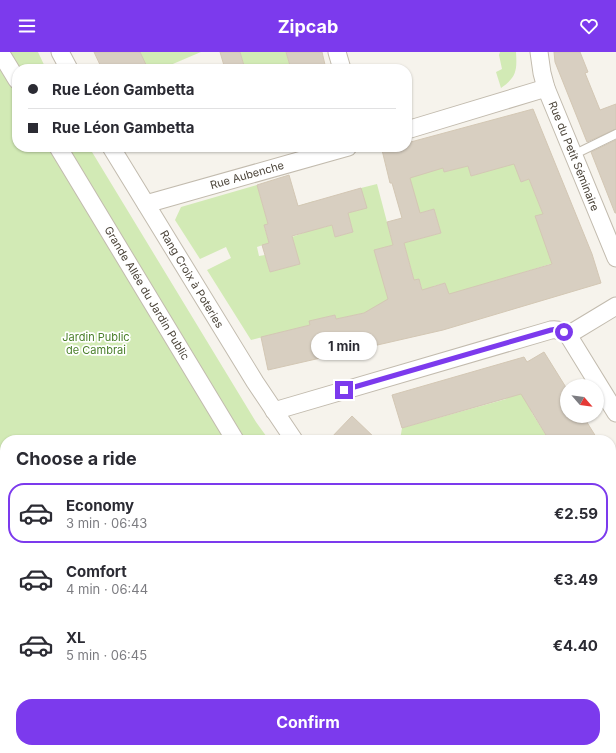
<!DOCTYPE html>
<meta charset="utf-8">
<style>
:root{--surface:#fff;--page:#f7f7f7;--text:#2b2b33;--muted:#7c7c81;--line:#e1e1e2;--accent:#7c3aed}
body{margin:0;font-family:Inter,sans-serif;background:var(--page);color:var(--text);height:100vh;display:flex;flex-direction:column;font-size:15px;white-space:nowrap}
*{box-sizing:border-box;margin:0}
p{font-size:13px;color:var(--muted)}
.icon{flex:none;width:22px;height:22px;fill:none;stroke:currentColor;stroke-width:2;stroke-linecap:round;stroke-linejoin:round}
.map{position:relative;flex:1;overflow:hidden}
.details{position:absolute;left:0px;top:383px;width:616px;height:318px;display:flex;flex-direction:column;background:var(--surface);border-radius:16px 16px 0 0;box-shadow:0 1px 3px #0004}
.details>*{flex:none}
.top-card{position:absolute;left:12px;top:12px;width:400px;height:88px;border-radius:16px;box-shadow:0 1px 3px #0004;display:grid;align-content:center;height:88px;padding:0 16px;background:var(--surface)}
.needle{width:26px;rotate:118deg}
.fabs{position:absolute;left:560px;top:327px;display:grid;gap:8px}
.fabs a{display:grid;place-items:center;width:44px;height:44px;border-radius:50%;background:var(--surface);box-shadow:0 1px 3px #0004;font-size:20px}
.end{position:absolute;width:18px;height:18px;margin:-9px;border:5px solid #7c3aed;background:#fff;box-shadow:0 0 0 2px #fff}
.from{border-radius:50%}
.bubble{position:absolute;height:28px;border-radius:14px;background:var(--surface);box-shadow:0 1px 3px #0004;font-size:13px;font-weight:700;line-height:28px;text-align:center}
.top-card b{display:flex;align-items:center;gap:14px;height:38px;font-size:15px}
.top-card b+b{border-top:1px solid var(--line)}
.top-card i{width:10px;height:10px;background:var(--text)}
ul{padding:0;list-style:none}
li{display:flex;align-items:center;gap:12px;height:60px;margin:0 8px 6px;padding:0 8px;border:2px solid transparent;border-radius:16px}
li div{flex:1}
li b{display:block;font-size:15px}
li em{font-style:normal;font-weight:700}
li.on{border-color:var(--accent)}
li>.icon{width:36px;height:36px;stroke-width:1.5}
h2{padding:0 16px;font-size:18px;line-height:48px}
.primary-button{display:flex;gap:8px;margin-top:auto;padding:8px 16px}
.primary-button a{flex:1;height:46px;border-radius:16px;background:var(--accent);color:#fff;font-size:16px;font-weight:700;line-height:46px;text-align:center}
header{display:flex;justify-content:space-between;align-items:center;height:52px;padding:0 16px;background:var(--accent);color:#fff;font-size:18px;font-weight:700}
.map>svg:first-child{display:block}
.green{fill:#d2eab5}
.sand{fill:#f9efc9}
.building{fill:#d8cfc1;stroke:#d3c7b4;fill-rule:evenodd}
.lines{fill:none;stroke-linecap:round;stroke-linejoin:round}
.lane-casing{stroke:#c2bbae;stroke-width:10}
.street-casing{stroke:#c2bbae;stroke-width:19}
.lane{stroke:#fff;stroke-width:8}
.street{stroke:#fff;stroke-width:17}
.route{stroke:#7c3aed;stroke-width:5}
.labels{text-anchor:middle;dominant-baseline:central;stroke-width:3.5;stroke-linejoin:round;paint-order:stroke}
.street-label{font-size:11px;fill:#4b4439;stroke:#fff}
.park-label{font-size:11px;fill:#4a7f2a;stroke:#fff}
</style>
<header><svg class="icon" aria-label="menu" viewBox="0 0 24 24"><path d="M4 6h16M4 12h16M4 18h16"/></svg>Zipcab<svg class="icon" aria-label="heart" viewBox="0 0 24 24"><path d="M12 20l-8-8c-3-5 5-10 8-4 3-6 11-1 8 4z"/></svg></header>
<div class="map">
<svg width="616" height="701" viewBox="0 0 616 701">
<rect width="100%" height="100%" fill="#f6f3ec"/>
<g class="green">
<path d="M0 0H38L46 17H17V95H89L256 370 269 388H5V696H606L604 701H19V700L0 699Z"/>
<path d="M140 0H201L161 17H146Z"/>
<path d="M240 0H286L291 17H245Z"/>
<path d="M500 0H516C517 18 517 25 501 36L496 20 502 17 499 3Z"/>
<path d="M504 65 511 81 521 130 529 127 543 162 536 165 560 209 449 243 445 231 434 234 437 244 425 247 419 227 414 228 404 191 441 181 434 157 402 166 395 140 410 126 440 108 444 120 468 114 471 124 491 118 478 72Z"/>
<path d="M377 132 393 193 375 198 393 245 369 260 336 267 335 263 310 269V273L251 288 207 218 231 206 226 195 200 207 175 168 181 155 257 133 268 172 264 174 269 191 257 195 259 204 265 203 270 220 299 212 292 185 306 180 298 154 314 149 322 176 332 173 335 185 353 180 348 161 366 156 361 136Z"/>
<path d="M523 325 532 361 549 388H400L402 376 506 347Z"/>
</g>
<path class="sand" d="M5 580V635H0V582Z"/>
<g class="building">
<path d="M94 0H140L148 17H102Z"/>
<path d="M220 0H240L245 17H225Z"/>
<path d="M286 0H322L326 17H291Z"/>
<path d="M554 0H580L588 20 585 21 600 58 616 52V77L587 90 555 10Z"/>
<path d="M533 57 592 202 601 231 443 278 268 318 261 285 310 273 309 269 335 263 336 267 364 261 388 247 374 198 393 193 387 170 402 166 392 131H390L382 98 394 95H407V91ZM514 112 521 130 529 127 543 162 535 164 552 212 449 242 445 231 422 238 419 227 414 228 404 191 441 181 434 157 420 161 410 126 443 116 444 120 468 114 471 124Z"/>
<path d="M616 88V161H615L591 100Z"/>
<path d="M289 123 298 154 361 136 367 156 348 161 353 180 335 185 332 173 292 184 300 212 270 220 262 193 269 191 264 173 268 172 257 133Z"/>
<path d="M544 300 567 337V364H583L598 388H549L521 342 402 376 392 343 524 305 527 310Z"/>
<path d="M352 364 377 388H329Z"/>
</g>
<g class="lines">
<g class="lane-casing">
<path id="lane" d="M573 103 616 82"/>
</g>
<g class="street-casing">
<g id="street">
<path d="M0 0 17 28"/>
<path d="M60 0 69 17"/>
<path d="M337 0 342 17"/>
<path d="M539 0 542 21 546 36 616 206"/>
<path d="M407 78 546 36"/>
<path d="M58 95 235 388"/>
<path d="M111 95 255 330 294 388"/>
<path d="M146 152 348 95"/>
<path d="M568 283 616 254"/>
<path d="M274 359 551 278C558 277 563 279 568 283L616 361"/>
<path d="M611 596 616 592"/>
<path d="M611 660 616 665"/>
<path d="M498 696 503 701"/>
</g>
</g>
<use href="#lane" class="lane"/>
<use href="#street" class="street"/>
</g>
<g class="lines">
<path class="route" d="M344 338 551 278 557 277 564 280"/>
</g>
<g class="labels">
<g class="street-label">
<text transform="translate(574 104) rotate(68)">Rue du Petit Séminaire</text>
<text transform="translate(247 123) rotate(-16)">Rue Aubenche</text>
<text transform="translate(192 227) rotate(59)">Rang Croix à Poteries</text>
<text transform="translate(147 241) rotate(59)">Grande Allée du Jardin Public</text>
</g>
<g class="park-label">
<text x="96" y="285">Jardin Public<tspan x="96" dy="13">de Cambrai</tspan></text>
</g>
</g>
</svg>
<div class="fabs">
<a><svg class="needle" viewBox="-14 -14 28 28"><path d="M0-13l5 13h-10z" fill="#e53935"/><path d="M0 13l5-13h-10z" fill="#7c7c81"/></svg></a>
</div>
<i class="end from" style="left:564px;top:280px"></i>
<i class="end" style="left:344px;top:338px"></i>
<div class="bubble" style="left:311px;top:280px;width:66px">1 min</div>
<div class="top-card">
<b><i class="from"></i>Rue Léon Gambetta</b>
<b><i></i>Rue Léon Gambetta</b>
</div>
<section class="details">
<h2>Choose a ride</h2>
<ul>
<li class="on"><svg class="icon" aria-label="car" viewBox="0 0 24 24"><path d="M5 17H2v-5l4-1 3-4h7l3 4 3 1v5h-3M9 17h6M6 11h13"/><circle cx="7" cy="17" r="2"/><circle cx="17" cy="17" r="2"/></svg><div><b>Economy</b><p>3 min · 06:43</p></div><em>€2.59</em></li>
<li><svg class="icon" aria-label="car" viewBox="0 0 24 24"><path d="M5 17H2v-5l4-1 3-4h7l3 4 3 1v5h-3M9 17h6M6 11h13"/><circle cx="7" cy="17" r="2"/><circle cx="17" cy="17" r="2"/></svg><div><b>Comfort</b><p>4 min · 06:44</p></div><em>€3.49</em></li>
<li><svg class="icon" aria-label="car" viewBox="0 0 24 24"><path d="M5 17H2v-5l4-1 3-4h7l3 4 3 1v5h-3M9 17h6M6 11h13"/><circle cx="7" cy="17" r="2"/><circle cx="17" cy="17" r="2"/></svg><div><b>XL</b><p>5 min · 06:45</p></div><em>€4.40</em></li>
</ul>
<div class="primary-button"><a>Confirm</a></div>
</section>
</div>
